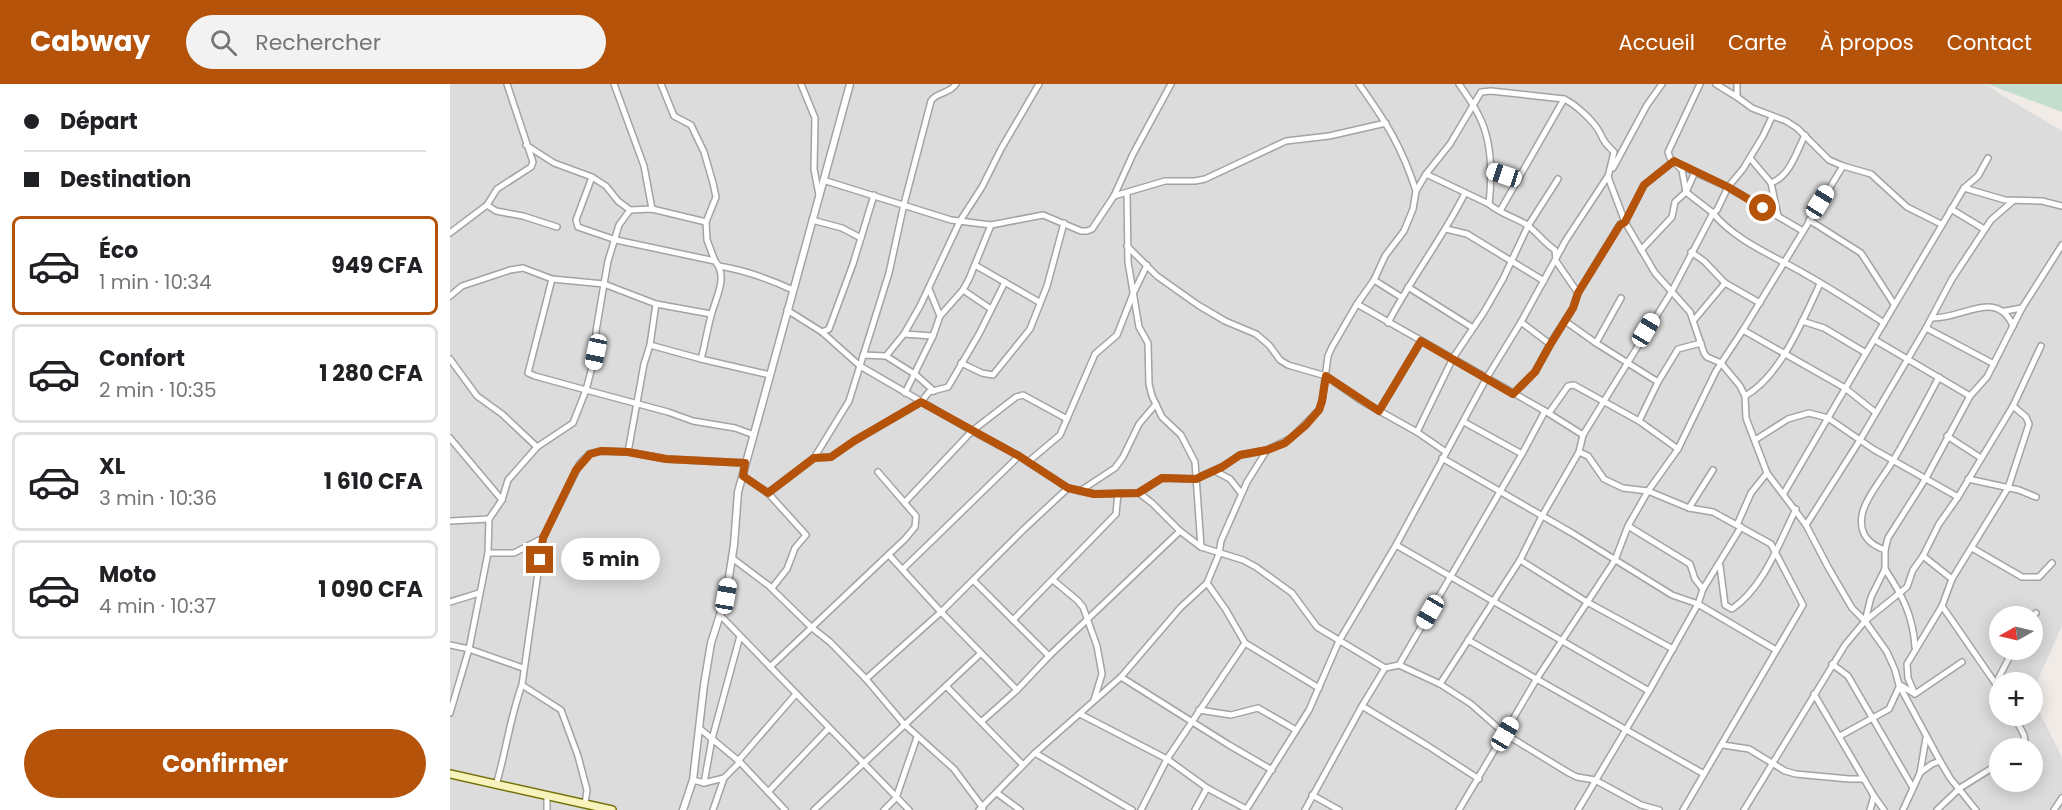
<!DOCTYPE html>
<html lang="fr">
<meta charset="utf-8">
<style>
:root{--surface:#fff;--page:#f2f2f2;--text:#202124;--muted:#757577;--line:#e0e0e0;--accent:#b45309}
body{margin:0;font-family:Poppins,sans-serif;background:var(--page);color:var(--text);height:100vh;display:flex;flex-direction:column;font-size:22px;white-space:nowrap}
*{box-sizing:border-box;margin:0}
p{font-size:20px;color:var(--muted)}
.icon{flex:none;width:33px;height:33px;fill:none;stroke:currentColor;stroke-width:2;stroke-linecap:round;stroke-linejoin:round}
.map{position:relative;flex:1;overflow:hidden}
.side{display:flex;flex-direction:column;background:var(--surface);width:450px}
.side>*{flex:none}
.hud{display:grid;align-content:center;height:132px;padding:0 24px;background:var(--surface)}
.needle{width:39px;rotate:262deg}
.fabs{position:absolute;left:1539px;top:522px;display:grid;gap:12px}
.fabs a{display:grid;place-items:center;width:54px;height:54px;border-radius:50%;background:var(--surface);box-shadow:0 3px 15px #0003;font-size:30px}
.end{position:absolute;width:27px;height:27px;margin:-14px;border:8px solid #b45309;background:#fff;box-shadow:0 0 0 3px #fff}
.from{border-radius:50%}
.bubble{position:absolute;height:42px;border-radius:21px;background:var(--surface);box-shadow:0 3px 15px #0003;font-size:20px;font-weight:700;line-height:42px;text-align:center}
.car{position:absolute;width:18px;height:36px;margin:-18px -9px;border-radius:8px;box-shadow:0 0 4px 2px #0007;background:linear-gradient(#fff 24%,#345 0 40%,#fff 0 76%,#345 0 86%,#fff 0)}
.hud b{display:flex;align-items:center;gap:21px;height:57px;font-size:22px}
.hud b+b{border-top:2px solid var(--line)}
.hud i{width:15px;height:15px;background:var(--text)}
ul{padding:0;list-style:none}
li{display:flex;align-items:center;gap:18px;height:99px;margin:0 12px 9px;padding:0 12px;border:3px solid var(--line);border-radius:9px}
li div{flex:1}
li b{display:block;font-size:22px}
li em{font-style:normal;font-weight:700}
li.selected{border-color:var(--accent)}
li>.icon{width:54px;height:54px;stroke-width:1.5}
.action{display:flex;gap:12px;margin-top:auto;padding:12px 24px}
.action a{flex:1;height:69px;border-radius:36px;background:var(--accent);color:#fff;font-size:24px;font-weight:700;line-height:69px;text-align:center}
header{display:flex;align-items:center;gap:36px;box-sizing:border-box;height:84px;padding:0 30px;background:var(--accent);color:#fff}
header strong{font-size:28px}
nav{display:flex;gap:33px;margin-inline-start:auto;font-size:21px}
.search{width:420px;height:54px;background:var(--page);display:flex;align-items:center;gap:15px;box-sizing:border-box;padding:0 21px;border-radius:33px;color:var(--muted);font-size:22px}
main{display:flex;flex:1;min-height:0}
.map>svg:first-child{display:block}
.residential{fill:#dddcdd;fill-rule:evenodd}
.wetland{fill:#c3ddce}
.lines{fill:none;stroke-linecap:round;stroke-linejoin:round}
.minor-casing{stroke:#a3a3a3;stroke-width:8}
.tertiary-casing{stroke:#a3a3a3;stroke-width:9}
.secondary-casing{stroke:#747208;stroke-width:10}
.minor{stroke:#fff;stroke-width:5}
.tertiary{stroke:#fff;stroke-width:6}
.secondary{stroke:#f8f3bc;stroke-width:7}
.route{stroke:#b45309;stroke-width:8}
</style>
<header>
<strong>Cabway</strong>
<div class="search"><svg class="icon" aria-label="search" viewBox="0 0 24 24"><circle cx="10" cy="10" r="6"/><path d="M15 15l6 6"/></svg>Rechercher</div>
<nav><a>Accueil</a><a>Carte</a><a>À propos</a><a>Contact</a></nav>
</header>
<main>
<section class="side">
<div class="hud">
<b><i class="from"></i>Départ</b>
<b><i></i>Destination</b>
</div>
<ul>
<li class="selected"><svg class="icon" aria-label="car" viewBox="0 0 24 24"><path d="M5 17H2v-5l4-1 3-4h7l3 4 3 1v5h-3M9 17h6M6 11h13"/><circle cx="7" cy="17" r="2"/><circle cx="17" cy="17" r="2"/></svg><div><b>Éco</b><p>1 min · 10:34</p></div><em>949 CFA</em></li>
<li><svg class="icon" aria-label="car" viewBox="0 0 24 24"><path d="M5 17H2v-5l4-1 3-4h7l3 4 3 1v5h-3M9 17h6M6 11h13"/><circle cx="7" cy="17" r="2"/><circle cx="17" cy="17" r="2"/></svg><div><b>Confort</b><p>2 min · 10:35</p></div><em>1 280 CFA</em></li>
<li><svg class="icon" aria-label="car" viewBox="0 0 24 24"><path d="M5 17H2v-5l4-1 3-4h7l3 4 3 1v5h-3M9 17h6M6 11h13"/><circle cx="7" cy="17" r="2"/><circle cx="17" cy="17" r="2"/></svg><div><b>XL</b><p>3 min · 10:36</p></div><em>1 610 CFA</em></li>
<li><svg class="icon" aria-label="car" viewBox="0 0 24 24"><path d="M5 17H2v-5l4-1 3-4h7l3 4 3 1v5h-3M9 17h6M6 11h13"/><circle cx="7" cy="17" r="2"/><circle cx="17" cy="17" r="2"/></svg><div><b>Moto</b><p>4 min · 10:37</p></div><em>1 090 CFA</em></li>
</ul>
<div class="action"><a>Confirmer</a></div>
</section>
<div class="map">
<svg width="1612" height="726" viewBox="0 0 1612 726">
<rect width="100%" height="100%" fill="#f0ebe6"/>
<path class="residential" d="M0 0H1537L1550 10 1612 47V542L1583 607 1582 598H1550V632H1582L1583 615 1608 665 1612 674V726H0ZM1550 532H1582V566H1550ZM1550 664H1582V698H1550Z"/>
<path class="wetland" d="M1537 0H1612V28Z"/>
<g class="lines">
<g class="minor-casing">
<g id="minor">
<path d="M57 0 83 78 81 83 47 105 37 121 46 127 73 132 107 143"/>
<path d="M164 0 194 82 202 125"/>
<path d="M211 0 224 32 241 41 254 68 263 99 266 113 256 138 257 156 265 177"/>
<path d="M351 0 365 34 364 85 369 111"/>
<path d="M909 0C936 38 952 63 966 107"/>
<path d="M1009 0C1016 10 1024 21 1029 32 1042 57 1042 93 1039 120 1050 130 1065 133 1077 141 1087 148 1094 159 1105 166L1106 177 1128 209 1123 224 1100 260 1085 288 1063 310"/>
<path d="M1266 0 1287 13"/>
<path d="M1287 0V13L1302 24 1336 37 1347 44 1379 76 1393 82 1421 90 1457 123 1491 140"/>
<path d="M1322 33 1313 52 1293 85 1278 103 1267 126 1263 129C1284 156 1326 173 1355 190 1382 205 1408 222 1434 239"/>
<path d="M76 61 104 79 142 93 156 102 168 117 180 126 169 141 158 177 154 200 206 220 261 230"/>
<path d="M1300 74 1321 99 1328 132"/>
<path d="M1229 81 1278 103 1353 147"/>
<path d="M1163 84 1197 21 1212 0"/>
<path d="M1040 86 1068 96"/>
<path d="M976 90 1039 120"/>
<path d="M142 93 126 136 128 143 166 156 265 177C279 193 265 215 261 232 257 246 255 261 251 275L320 291"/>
<path d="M373 96 501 136 541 141 593 131 631 147H637L642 145 664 112 683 70 721 0"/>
<path d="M1321 99C1340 92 1346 69 1355 51"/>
<path d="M1514 104 1555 116 1592 117 1612 122"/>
<path d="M677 109 678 178 689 243 698 259 699 300 702 312 712 333 731 351 745 378 751 463"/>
<path d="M664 112 715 97H745L755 95 836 57 879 52 936 39"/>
<path d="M1501 125 1534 145"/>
<path d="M180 126 202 125 256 138"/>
<path d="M1050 127 1114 15"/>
<path d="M362 136 392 144 411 154"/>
<path d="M1359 136 1411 169 1444 220"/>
<path d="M996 145 1017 150 1094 197"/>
<path d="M0 149 37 121"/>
<path d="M677 162 707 192 748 221 775 237 806 250 819 261 830 276 838 281 876 292 910 316 967 348 996 368"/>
<path d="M1191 166 1222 133 1225 118 1236 108 1245 88"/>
<path d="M1241 168 1254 177 1275 199 1310 219"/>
<path d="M525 181 589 218"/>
<path d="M269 182C295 186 319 195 343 206"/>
<path d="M924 196 951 213"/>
<path d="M958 203 1023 244"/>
<path d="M479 205 490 232"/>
<path d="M513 206 541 225"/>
<path d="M1128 209 1170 140 1175 138 1194 101 1224 77"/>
<path d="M0 212 12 202 60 186 73 184 102 195 154 200 146 247V268L136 306 85 292 78 289 102 195"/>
<path d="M907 220 1095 327"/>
<path d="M337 226 372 248 379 245 403 180 424 111"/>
<path d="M1555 227 1572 224"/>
<path d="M1482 234C1513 235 1547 204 1563 242"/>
<path d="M1244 236 1275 199"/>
<path d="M1115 237 1146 259 1208 298 1228 265 1251 259"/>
<path d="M1352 237 1374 244 1416 269 1514 104 1528 92 1538 74"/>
<path d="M1071 238 1116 156 1158 92"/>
<path d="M938 239C961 194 993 154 1015 109"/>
<path d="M1476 244 1544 280"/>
<path d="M1293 246 1395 304 1425 328"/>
<path d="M372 248 410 282 522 347 569 372 618 404 644 410 689 409 702 419 730 447 751 463 793 476 806 483 842 509 867 543 935 584"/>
<path d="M454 250 483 252 490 232 513 206 519 195 541 141"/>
<path d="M1425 256 1520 312"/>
<path d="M1146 259 1171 214"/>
<path d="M200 261 251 275"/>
<path d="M413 271 436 272 454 250 470 222 510 137 532 103 551 65 589 0"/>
<path d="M436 272 466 291 484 307"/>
<path d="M0 275 27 312 52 330 87 363"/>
<path d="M511 279 532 289 543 291 580 245 597 202 614 139"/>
<path d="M455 309 483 252"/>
<path d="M1295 312C1331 292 1353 235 1370 200"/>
<path d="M929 327 971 257"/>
<path d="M1099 329 1118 302 1124 301 1189 337 1228 365"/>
<path d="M1189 337 1208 298"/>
<path d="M1014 338 1072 370"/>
<path d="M967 348 1003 274 1034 228 1053 195 1078 142 1108 95"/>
<path d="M1497 352 1531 374"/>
<path d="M0 354 52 416"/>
<path d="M1305 356 1338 335 1359 329 1378 334 1423 365 1508 413"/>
<path d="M178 368 194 280 200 261 206 220"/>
<path d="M1129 368 1138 372 1154 395 1173 404 1198 407 1239 424 1263 428 1321 460 1353 521 1233 726"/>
<path d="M364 374 381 373 404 357 471 318 479 308 498 303 529 250 555 198"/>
<path d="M992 374 1122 449 1222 511 1248 520 1326 566"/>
<path d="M578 378 610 351 645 270 667 251 683 210 697 181"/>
<path d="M765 387 780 395 791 409"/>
<path d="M293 392 318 409 356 451 345 464 337 485 322 504"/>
<path d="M1518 395 1569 406 1586 413"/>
<path d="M630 407 665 384 673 373 689 340 706 320"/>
<path d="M318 409 364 374 399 317 439 189 454 120 481 17C486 8 500 10 506 0"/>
<path d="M689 409 712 394 745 395 772 383 790 371 817 366"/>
<path d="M1334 409 1416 269"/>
<path d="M455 418 522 347 566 313 573 311 617 335"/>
<path d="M1239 424 1263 386"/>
<path d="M0 437 39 435"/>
<path d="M1287 441 1301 409 1317 389"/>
<path d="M1356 441 1410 356 1476 244 1502 195 1541 136 1563 117"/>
<path d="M1178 442 1240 480 1245 495 1253 505"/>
<path d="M946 461 1199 607"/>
<path d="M1522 464 1572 493H1589L1602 479"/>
<path d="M1435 466C1418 460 1409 450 1412 431 1415 414 1435 391 1444 375 1460 348 1474 321 1489 293"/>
<path d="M38 469H64L93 454"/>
<path d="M439 471 491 528 567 606"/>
<path d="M282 474 318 501 361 543 380 558 416 595 454 640 504 685 533 724"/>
<path d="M1070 476 1137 518 1223 565"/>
<path d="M1270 482 1275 521 1282 525C1314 503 1329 459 1346 425"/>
<path d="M453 485 569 372"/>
<path d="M1435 485C1452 511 1463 531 1465 563"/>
<path d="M1502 495 1558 404 1579 340 1576 333 1563 322"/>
<path d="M603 496 627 516 633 523 647 562 652 590 644 616"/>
<path d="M524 497 599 572"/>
<path d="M757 499 776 526 795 559 869 604"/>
<path d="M0 518 29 509"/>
<path d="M1492 522 1550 606"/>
<path d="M270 531 459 726"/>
<path d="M1582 534 1586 529"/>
<path d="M563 536 666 430 668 409"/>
<path d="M1415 537 1437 568 1445 586 1449 601 1490 677 1500 694 1526 726"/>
<path d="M1018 556 1254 690"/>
<path d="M0 561 19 565 73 584"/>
<path d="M1382 580 1398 592 1463 704"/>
<path d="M949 581 1072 370 1095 327 1133 351"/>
<path d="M320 583 455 455 465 443 466 432 428 388"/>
<path d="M671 593 779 661 822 686"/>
<path d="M416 595 491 528 573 446 618 404"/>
<path d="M1546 599 1563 566"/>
<path d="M990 600 1070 476 1092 432 1129 368 1133 351 1222 207 1263 129 1236 108 1232 86 1220 74 1218 68 1250 0"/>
<path d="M72 601 111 626 128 672 137 706 135 720"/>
<path d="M496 602 573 681"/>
<path d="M1452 602 1465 610 1512 578"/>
<path d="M1364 610 1424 712 1420 726"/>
<path d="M1465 610 1458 594 1457 580 1492 522 1502 495 1473 472 1489 440 1508 413 1563 322 1591 262"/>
<path d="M912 622 978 662 1029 695"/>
<path d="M749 626 781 631 808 624 846 646"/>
<path d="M0 629 19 565 38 469 39 435 52 416 58 396 87 363 123 339 136 306 218 328 243 337 285 344 304 351"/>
<path d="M630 630 717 675 757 704 796 725"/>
<path d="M1564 632 1574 651 1575 658 1571 664"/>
<path d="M531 638 567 606 599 572 730 447"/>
<path d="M249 644 290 678 335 726"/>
<path d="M1390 652 1439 625 1450 601"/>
<path d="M1273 661 1299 665 1335 687 1346 690 1399 695H1414"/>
<path d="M585 669 682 726"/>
<path d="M288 677 346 610"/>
<path d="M1471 688 1482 680 1490 677"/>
<path d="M243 696 254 699 274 694"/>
<path d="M254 699 262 655 290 552"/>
<path d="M46 701C56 668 60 633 72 601L93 454 130 379 139 370 151 367 178 368 216 375 295 379"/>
<path d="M318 708 379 644"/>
<path d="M547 709 570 726"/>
<path d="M862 711 889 726"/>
<path d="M1424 712 1434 726"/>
<path d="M97 726V711"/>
<path d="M263 726 274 694 290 678"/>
<path d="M364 726 530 570"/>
<path d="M434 726 446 714 467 653"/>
<path d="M529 726 585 669 671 593 730 524 757 499 769 470 771 457 797 398 817 366 841 354 869 326 872 317 878 272 882 263 907 220 924 196 935 172 954 147 963 125 966 107 976 90 1000 60 1031 8 1041 7 1114 15C1125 20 1144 37 1150 49 1154 58 1156 60 1164 68L1158 93 1175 138 1205 189 1240 228 1254 269 1257 273 1271 279 1290 302 1295 312 1296 334 1317 389 1356 441 1378 483 1402 524 1415 537 1457 503 1463 486 1473 472"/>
<path d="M691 726 717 675 795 559"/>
<path d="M745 726 757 704"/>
<path d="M796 726 859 626 889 557 946 461 1036 295 1071 238 1100 260"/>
<path d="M855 726 912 622 935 584 949 581 990 600 1021 620 1055 650 1119 689 1127 693 1145 696 1191 721 1209 726"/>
<path d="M1009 726 1086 596 1165 476 1178 442 1198 407 1228 365 1266 287 1293 246 1393 82"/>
<path d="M1128 726 1199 607 1248 520 1253 505 1291 443"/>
<path d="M1294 726 1395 561 1415 537 1421 513 1435 485V466L1438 454 1476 394 1520 312 1537 293 1572 224 1612 161"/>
<path d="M1453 726 1470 689 1476 654"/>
<path d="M1487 726 1510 704 1550 679"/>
<path d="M1604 726 1612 714"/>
</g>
</g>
<g class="tertiary-casing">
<path id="tertiary" d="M233 726 243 696 254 601 261 559 276 512 284 461 288 408 400 0"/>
</g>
<g class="secondary-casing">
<path id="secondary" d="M0 690 162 726"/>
</g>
<use href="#minor" class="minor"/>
<use href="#tertiary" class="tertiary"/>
<use href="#secondary" class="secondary"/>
</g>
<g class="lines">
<path class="route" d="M90 476 93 454 126 386 140 370 151 367 178 368 216 375 295 379 293 392 318 409 364 374 381 373 404 357 471 318 569 372 618 404 644 410 688 409 712 394 746 395 772 383 790 371 817 366 835 359 856 341 869 326 872 317 876 292 929 327 971 257 1063 310 1085 288 1100 261 1123 224 1128 209 1170 141 1175 138 1194 101 1224 77 1278 103 1313 124"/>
</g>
</svg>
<div class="fabs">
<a><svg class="needle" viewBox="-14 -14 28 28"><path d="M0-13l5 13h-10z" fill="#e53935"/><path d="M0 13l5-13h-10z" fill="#757577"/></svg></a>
<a>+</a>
<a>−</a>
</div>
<i class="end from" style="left:1313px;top:124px"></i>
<i class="end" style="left:90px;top:476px"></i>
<div class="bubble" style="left:111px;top:454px;width:99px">5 min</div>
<i class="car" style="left:1054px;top:91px;rotate:288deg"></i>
<i class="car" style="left:1370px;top:118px;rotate:32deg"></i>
<i class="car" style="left:1196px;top:246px;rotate:31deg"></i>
<i class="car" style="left:146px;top:268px;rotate:192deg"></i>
<i class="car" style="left:276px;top:512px;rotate:10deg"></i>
<i class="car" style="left:980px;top:528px;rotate:210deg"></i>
<i class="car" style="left:1055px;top:650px;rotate:30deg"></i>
</div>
</main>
